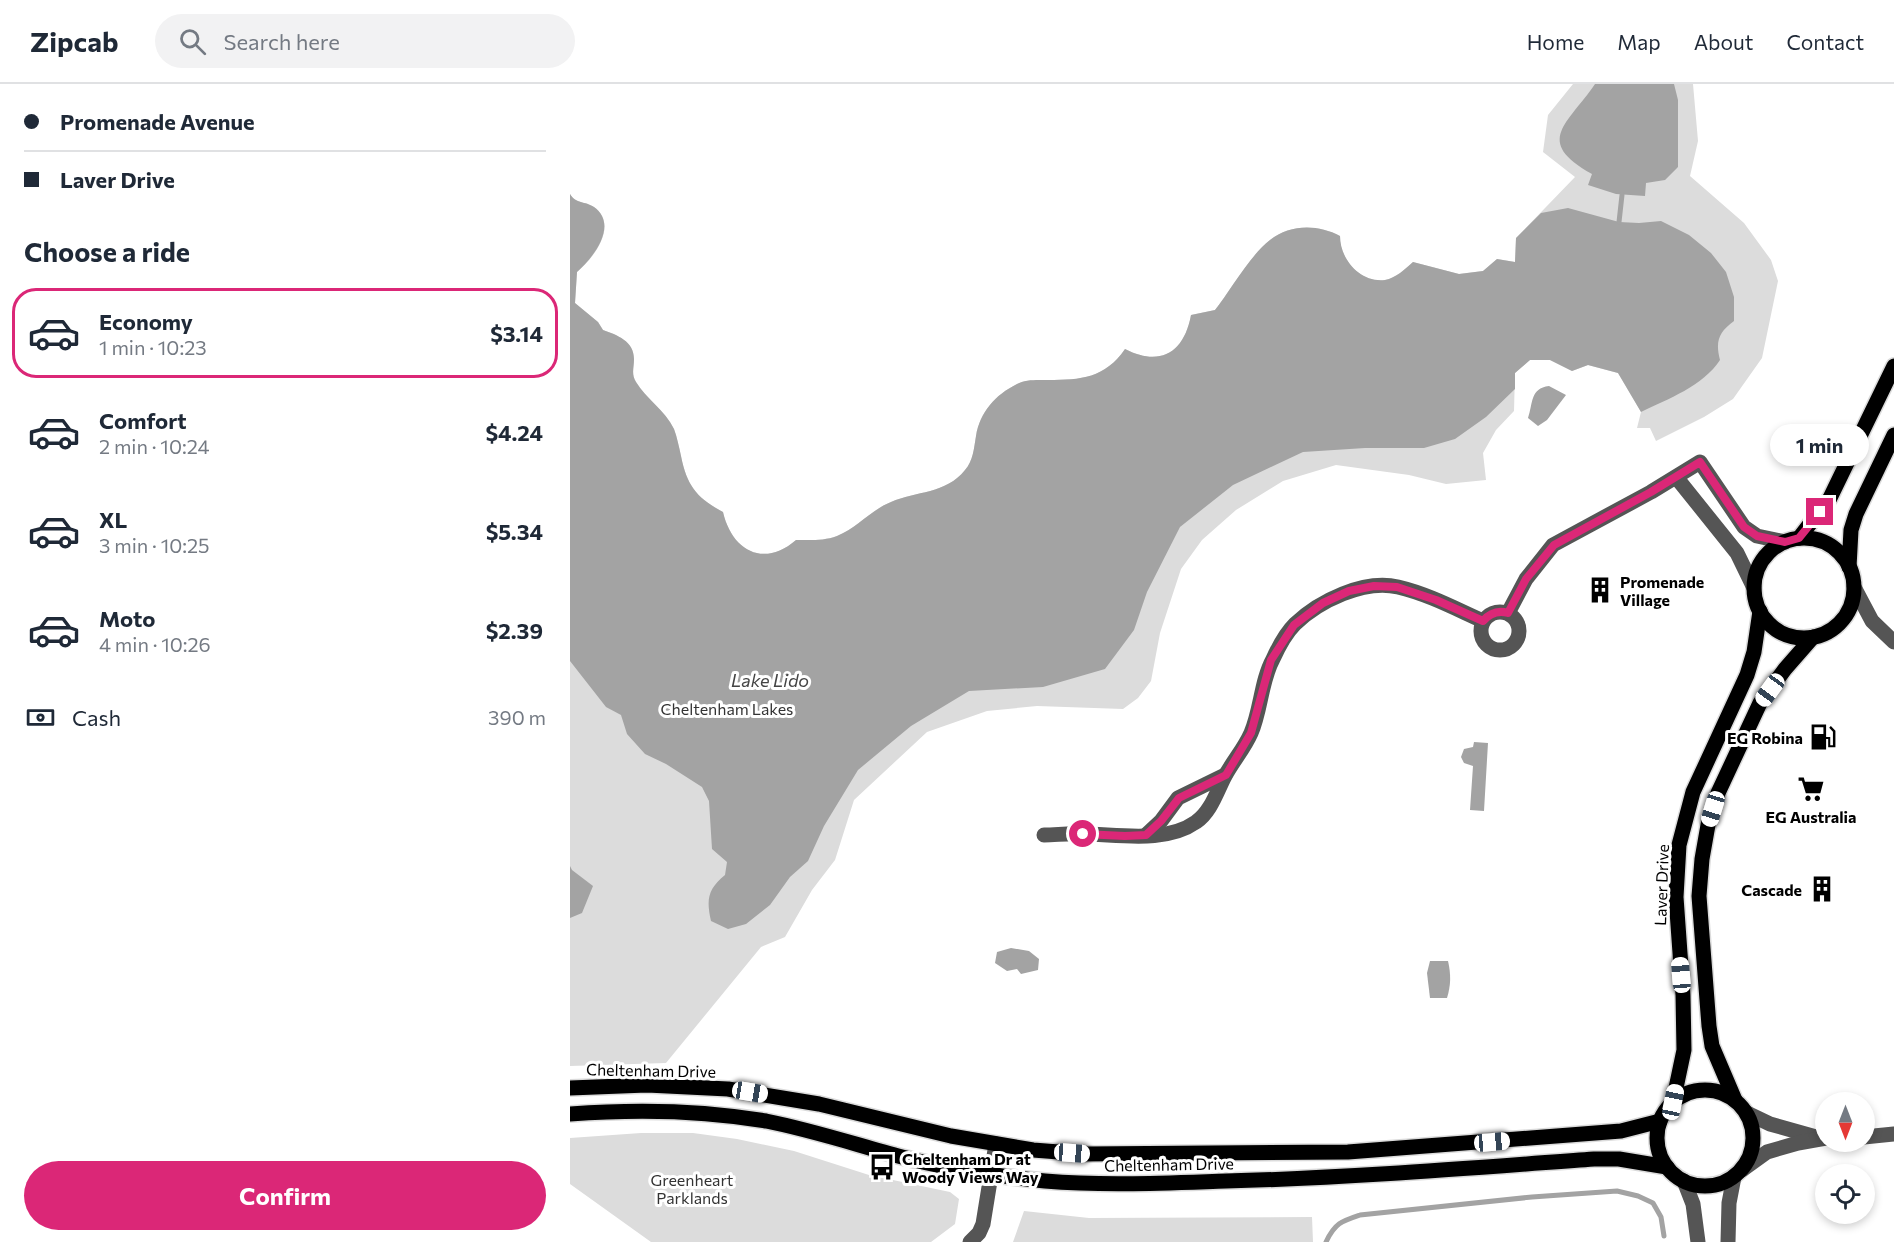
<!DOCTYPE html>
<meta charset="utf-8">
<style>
:root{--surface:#fff;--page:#f2f2f3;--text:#1f2937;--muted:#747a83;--line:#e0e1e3;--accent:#db2777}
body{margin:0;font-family:Commissioner,sans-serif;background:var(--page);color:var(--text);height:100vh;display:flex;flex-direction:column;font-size:22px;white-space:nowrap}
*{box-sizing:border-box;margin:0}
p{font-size:20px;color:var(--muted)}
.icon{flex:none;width:33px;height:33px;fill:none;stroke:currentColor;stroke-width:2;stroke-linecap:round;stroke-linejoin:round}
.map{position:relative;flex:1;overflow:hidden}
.sheet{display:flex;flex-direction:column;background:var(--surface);width:570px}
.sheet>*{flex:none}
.banner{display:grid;align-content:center;height:132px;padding:0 24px;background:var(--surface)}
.needle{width:39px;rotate:180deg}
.buttons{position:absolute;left:1245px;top:1008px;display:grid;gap:12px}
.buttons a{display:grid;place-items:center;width:60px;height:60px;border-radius:50%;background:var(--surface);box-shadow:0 3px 9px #0003;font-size:30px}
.end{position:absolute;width:27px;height:27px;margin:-14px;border:8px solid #db2777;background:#fff;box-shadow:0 0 0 3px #fff}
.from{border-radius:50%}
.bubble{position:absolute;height:42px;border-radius:21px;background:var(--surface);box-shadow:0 3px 9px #0003;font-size:20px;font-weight:700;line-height:42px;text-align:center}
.car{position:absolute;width:18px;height:36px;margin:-18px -9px;border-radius:8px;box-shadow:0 0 4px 2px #0007;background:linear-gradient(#fff 24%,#345 0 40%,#fff 0 76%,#345 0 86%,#fff 0)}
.banner b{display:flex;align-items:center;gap:21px;height:57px;font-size:22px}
.banner b+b{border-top:2px solid var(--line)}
.banner i{width:15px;height:15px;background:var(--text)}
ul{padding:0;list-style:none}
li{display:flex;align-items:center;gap:18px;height:90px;margin:0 12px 9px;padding:0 12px;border:3px solid transparent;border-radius:24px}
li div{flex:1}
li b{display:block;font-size:22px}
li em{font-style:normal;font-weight:700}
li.active{border-color:var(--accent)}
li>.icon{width:54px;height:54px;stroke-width:1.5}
h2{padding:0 24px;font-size:27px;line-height:72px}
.pay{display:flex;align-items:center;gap:15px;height:66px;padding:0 24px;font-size:22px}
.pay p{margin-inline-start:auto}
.cta{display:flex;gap:12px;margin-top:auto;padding:12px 24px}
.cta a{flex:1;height:69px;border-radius:36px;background:var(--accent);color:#fff;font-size:24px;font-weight:700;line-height:69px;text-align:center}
header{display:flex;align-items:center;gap:36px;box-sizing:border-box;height:84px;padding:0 30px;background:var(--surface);border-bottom:2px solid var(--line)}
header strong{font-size:28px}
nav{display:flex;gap:33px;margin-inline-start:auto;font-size:21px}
.search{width:420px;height:54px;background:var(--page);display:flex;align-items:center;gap:15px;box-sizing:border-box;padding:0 21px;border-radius:33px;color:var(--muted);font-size:22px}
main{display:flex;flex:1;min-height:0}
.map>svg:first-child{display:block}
.green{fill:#dcdcdc}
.water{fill:#a3a3a3}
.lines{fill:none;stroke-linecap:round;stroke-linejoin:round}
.stream{stroke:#a3a3a3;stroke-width:5}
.major-casing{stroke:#dbdbdb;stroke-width:18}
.minor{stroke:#555;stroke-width:15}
.major{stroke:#000;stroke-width:15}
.route{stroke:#db2777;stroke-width:8}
.labels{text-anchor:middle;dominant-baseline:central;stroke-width:6;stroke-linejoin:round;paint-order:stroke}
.poi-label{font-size:16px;font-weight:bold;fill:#000;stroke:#fff;text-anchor:start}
.park-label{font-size:16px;fill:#333;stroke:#fff}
.street-label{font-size:16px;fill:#000;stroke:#fff}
.water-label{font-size:18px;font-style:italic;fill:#444;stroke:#fff}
</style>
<header>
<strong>Zipcab</strong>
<div class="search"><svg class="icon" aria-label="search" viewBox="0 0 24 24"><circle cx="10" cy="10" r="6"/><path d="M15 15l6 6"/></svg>Search here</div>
<nav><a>Home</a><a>Map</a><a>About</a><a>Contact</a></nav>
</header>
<main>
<section class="sheet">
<div class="banner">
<b><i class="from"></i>Promenade Avenue</b>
<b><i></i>Laver Drive</b>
</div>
<h2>Choose a ride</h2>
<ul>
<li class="active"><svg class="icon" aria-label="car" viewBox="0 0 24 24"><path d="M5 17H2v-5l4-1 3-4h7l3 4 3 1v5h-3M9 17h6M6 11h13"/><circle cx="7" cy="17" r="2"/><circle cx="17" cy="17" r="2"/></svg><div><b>Economy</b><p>1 min · 10:23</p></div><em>$3.14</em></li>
<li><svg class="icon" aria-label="car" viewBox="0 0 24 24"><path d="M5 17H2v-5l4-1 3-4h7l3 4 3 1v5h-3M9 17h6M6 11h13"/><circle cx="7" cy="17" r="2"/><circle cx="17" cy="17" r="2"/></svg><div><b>Comfort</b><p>2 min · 10:24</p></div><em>$4.24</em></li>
<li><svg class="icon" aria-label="car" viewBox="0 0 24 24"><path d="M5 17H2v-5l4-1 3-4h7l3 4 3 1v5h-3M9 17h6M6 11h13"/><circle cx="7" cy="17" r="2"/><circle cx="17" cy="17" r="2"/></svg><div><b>XL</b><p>3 min · 10:25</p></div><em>$5.34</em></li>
<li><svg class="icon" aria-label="car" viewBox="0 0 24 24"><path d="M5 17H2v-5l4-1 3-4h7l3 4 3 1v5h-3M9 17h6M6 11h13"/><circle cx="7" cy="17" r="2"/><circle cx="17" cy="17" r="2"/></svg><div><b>Moto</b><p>4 min · 10:26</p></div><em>$2.39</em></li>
</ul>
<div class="pay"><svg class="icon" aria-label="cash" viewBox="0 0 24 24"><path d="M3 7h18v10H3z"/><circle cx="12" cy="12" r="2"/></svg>Cash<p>390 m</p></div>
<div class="cta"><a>Confirm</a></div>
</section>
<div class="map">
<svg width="1324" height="1158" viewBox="0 0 1324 1158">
<rect width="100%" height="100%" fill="#fff"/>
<g class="green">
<path d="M1003 0H1123L1128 57 1120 92 1174 139 1201 176 1208 197 1192 274 1163 315 1134 333 1086 357 1080 344H1067L1071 328 1048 289 1018 281 1002 287 980 276H960L945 289 944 327 926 346 913 369 916 396 876 400 839 391 766 381 713 397 666 426 632 456 611 485 590 549 581 597 568 614 553 625 467 622 417 627 357 648 284 716 265 776 242 806 215 853 191 863 96 979 0 982V110C6 120 15 117 24 123 49 141 24 174 7 188L5 219 28 238 33 246C47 251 64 257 64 275 64 284 61 290 66 298 76 315 95 326 104 345 107 353 109 363 111 372 117 402 127 414 153 428 162 467 194 484 226 456 240 456 254 457 267 452 287 444 301 426 321 418 346 407 376 410 395 386 403 377 404 364 406 352 410 328 425 311 447 300 455 295 469 296 478 296 511 296 535 294 555 265 590 283 614 269 621 231L645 226C660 207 682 170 700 156 720 140 748 140 770 152 770 175 789 199 815 196 826 194 835 185 843 178L889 190 913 187 927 175 945 178 946 154 1005 93 973 68 978 31Z"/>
<path d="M71 1049H123L167 1055 224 1067 299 1091 380 1108 389 1115 385 1140 361 1158H81L0 1100V1054Z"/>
<path d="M454 1127 519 1134 742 1133 743 1158H443Z"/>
</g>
<g class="water">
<path d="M1025 0H1104L1108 16V83L1095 96 1076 99 1075 112 1046 110 1018 101 1022 90C963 57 998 40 1025 0Z"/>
<path d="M0 110C6 120 15 117 24 123 49 141 23 174 7 188L5 219 28 238 33 246C47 251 64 257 64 275 64 284 61 290 66 298 76 315 95 326 104 345 107 353 109 363 111 372 117 402 127 414 153 428 162 467 194 484 226 456 240 456 254 457 267 452 287 444 301 426 321 418 346 407 376 410 395 386 403 377 404 364 406 352 410 328 425 311 447 300 455 295 469 296 478 296 511 296 535 294 555 265 590 283 614 269 621 231L645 226C660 207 681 170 700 156 720 140 748 140 770 152 770 175 790 199 815 196 826 194 835 185 843 178L889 190 913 187 927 175 945 178 946 154 971 129 998 124 1049 138 1069 139 1091 137 1119 151 1141 169 1156 188 1164 213V237C1149 248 1145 257 1150 276 1133 302 1098 315 1071 328L1048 289 1018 281 1002 287 980 276H960L945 289V305L916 333 885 355 854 364H795L733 368 663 401 610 443 577 508 564 546 535 585 473 603 399 607 341 642 288 686 254 742 238 777 220 793 200 821 176 840 158 845 141 837C136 815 138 805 155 791L157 778 142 765 139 717 132 703 96 680 75 670 57 650 51 631 36 623 0 577Z"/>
<path d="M979 302 996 311 977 336 968 342 958 334C963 320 960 304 979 302Z"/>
<path d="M904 658 918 659 914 727 900 726 903 682 894 679 891 673 894 665 903 663Z"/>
<path d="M0 782 2 786 23 802 12 829 0 834Z"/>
<path d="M441 864 459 867 469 875 468 886 451 890 447 885 437 887 425 879 427 868Z"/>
<path d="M860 877H878C881 890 881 901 877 914H860L857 889Z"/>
</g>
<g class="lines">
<g class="stream">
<path d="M1049 138 1052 111"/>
<path d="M756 1158C765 1139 772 1137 790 1131L962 1113 1047 1107 1068 1112 1083 1119 1091 1133 1094 1152"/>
</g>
<g class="major-casing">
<g id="major">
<path d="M1229 454 1260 414 1324 282"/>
<circle cx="1234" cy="504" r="50"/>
<path d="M1279 483 1281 446 1286 430 1324 351"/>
<path d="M0 1004 77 1001 158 1005 249 1020 381 1052 463 1066 515 1070 778 1068 1051 1047 1090 1037"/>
<circle cx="1135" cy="1054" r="48"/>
<path d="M1165 1016 1142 962 1139 942 1129 812 1132 775 1138 741 1148 709 1190 619 1215 585 1243 553"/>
<path d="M1103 1018 1114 966 1113 911 1106 813 1109 761 1123 708 1177 591 1184 568 1190 527"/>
<path d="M0 1030C65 1025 131 1026 196 1037 242 1046 287 1061 332 1073 378 1085 427 1092 475 1097 535 1102 596 1099 656 1097 779 1094 901 1084 1024 1075H1049L1097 1083"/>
</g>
</g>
<g class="minor">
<path d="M1106 393 1167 469 1184 504"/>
<path d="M1284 503 1302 537 1324 558"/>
<circle cx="930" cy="547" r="19"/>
<path d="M938 529 956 495 983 461 1081 408 1130 378 1174 443 1187 452 1215 458"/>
<path d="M474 751C486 751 499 749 511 750 547 750 595 760 626 738 641 728 647 707 655 692 663 677 674 665 681 649 691 626 691 597 703 575 708 564 716 549 725 540 749 517 794 495 828 503 858 510 886 525 913 537"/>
<path d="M576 751 591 737 608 714 655 691"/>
<path d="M1177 1029 1200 1040 1246 1053"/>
<path d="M1294 1053 1324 1050"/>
<path d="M1172 1086 1197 1068 1228 1059 1256 1054"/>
<path d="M1114 1097 1123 1120 1128 1158"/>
<path d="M400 1158 409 1149 413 1140 426 1060"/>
<path d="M1158 1158 1159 1119 1164 1093"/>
</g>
<use href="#major" class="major"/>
</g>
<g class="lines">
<path class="route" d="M513 750 555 752 576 751 591 737 609 714 656 691 681 649 701 576 724 541 753 519 779 507 804 502 827 503 866 516 913 537C920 529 928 526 938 529L956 495 984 461 1081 408 1130 378 1174 443 1187 452 1215 458 1229 454 1250 428"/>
</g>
<defs>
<g id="building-bare" transform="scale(2.07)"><path d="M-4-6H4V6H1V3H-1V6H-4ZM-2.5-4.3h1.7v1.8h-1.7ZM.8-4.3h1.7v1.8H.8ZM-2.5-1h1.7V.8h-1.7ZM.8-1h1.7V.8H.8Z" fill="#000" stroke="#fff" stroke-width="2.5" paint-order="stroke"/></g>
<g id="fuel-bare" transform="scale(2.07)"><path d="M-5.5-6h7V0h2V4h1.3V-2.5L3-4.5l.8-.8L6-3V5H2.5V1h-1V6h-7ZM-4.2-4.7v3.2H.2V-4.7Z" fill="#000" stroke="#fff" stroke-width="2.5" paint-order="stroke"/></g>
<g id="supermarket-bare" transform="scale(2.07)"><path d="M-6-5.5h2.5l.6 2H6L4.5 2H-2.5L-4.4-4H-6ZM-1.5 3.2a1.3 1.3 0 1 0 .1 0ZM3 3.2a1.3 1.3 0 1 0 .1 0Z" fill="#000" stroke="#fff" stroke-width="2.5" paint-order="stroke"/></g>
<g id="bus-bare" transform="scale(2.07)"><path d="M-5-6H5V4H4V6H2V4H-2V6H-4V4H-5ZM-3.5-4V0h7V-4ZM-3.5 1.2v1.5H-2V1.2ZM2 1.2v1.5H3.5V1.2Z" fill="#000" stroke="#fff" stroke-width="2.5" paint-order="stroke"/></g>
</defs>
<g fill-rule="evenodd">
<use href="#building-bare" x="1030" y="506"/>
<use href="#fuel-bare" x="1253" y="653"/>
<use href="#supermarket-bare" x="1241" y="705"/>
<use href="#building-bare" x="1252" y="805"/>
<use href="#bus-bare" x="312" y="1083"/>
</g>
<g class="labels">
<g class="poi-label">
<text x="1050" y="497">Promenade<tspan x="1050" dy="18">Village</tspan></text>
<text x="1233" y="653" text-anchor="end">EG Robina</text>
<text x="1241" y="732" text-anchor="middle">EG Australia</text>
<text x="1232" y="805" text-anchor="end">Cascade</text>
<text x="332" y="1074">Cheltenham Dr at<tspan x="332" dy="18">Woody Views Way</tspan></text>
</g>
<g class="park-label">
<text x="157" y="624">Cheltenham Lakes</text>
<text x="122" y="1095">Greenheart<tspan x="122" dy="18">Parklands</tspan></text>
</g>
<g class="street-label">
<text transform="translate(1091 801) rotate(-88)">Laver Drive</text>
<text transform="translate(81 986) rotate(1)">Cheltenham Drive</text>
<text transform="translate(599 1080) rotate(-1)">Cheltenham Drive</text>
</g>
<g class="water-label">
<text x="200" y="596">Lake Lido</text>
</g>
</g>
</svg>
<div class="buttons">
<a><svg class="needle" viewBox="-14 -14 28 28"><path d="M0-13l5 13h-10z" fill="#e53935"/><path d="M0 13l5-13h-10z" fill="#747a83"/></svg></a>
<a><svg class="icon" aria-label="locate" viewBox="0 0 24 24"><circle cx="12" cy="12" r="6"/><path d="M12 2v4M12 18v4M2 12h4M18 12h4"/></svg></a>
</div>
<i class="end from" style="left:513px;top:750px"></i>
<i class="end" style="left:1250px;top:428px"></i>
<div class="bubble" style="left:1200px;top:340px;width:99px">1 min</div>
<i class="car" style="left:1200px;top:606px;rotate:216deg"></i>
<i class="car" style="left:1143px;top:725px;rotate:197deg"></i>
<i class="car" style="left:1111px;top:891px;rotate:355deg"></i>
<i class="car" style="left:180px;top:1008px;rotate:99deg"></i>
<i class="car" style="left:1103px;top:1018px;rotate:12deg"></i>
<i class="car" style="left:922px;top:1058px;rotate:85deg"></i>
<i class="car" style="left:502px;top:1069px;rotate:94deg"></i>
</div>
</main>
